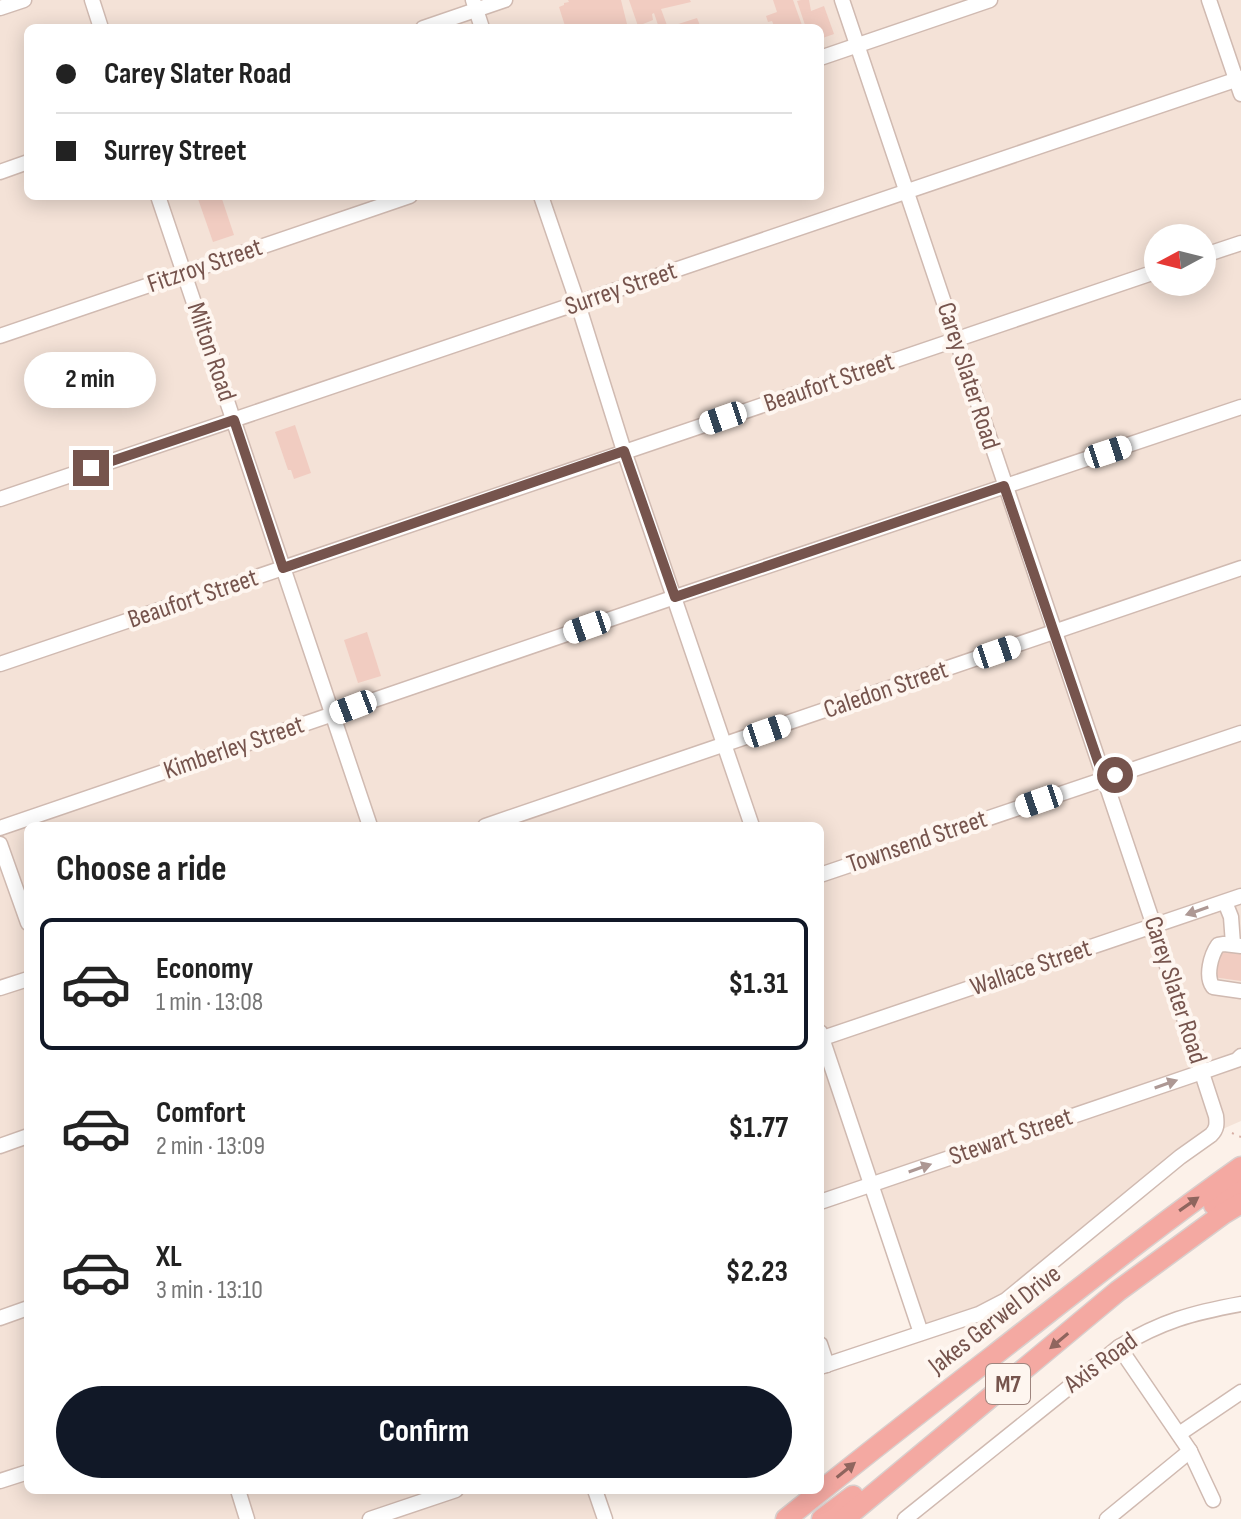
<!DOCTYPE html>
<meta charset="utf-8">
<style>
:root{--surface:#fff;--page:#f6f6f6;--text:#222;--muted:#767676;--line:#e0e0e0;--accent:#111827}
body{margin:0;font-family:"Sofia Sans Condensed",sans-serif;background:var(--page);color:var(--text);height:100vh;display:flex;flex-direction:column;font-size:30px;white-space:nowrap}
*{box-sizing:border-box;margin:0}
p{font-size:26px;color:var(--muted)}
.icon{flex:none;width:44px;height:44px;fill:none;stroke:currentColor;stroke-width:2;stroke-linecap:round;stroke-linejoin:round}
.map{position:relative;flex:1;overflow:hidden}
.side{position:absolute;left:24px;top:822px;width:800px;height:672px;display:flex;flex-direction:column;background:var(--surface);border-radius:12px;box-shadow:0 4px 20px #0003}
.side>*{flex:none}
.top-card{position:absolute;left:24px;top:24px;width:800px;height:176px;border-radius:12px;box-shadow:0 4px 20px #0003;display:grid;align-content:center;height:176px;padding:0 32px;background:var(--surface)}
.needle{width:52px;rotate:263deg}
.tools{position:absolute;left:1144px;top:224px;display:grid;gap:16px}
.tools a{display:grid;place-items:center;width:72px;height:72px;border-radius:50%;background:var(--surface);box-shadow:0 4px 20px #0003;font-size:40px}
.end{position:absolute;width:36px;height:36px;margin:-18px;border:10px solid #76544d;background:#fff;box-shadow:0 0 0 4px #fff}
.from{border-radius:50%}
.bubble{position:absolute;height:56px;border-radius:28px;background:var(--surface);box-shadow:0 4px 20px #0003;font-size:26px;font-weight:700;line-height:56px;text-align:center}
.car{position:absolute;width:24px;height:48px;margin:-24px -12px;border-radius:10px;box-shadow:0 0 6px 2px #0007;background:linear-gradient(#fff 24%,#345 0 40%,#fff 0 76%,#345 0 86%,#fff 0)}
.top-card b{display:flex;align-items:center;gap:28px;height:76px;font-size:30px}
.top-card b+b{border-top:2px solid var(--line)}
.top-card i{width:20px;height:20px;background:var(--text)}
ul{padding:0;list-style:none}
li{display:flex;align-items:center;gap:24px;height:132px;margin:0 16px 12px;padding:0 16px;border:4px solid transparent;border-radius:12px}
li div{flex:1}
li b{display:block;font-size:30px}
li em{font-style:normal;font-weight:700}
li.selected{border-color:var(--accent)}
li>.icon{width:72px;height:72px;stroke-width:1.5}
h2{padding:0 32px;font-size:36px;line-height:96px}
.cta{display:flex;gap:16px;margin-top:auto;padding:16px 32px}
.cta a{flex:1;height:92px;border-radius:48px;background:var(--accent);color:#fff;font-size:32px;font-weight:700;line-height:92px;text-align:center}
.map>svg:first-child{display:block}
.residential{fill:#f4e2d7;fill-rule:evenodd}
.building{fill:#f1ccc1}
.lines{fill:none;stroke-linecap:round;stroke-linejoin:round}
.minor-casing{stroke:#d0bab1;stroke-width:17}
.highway-casing{stroke:#d9cfcd;stroke-width:23}
.path{stroke:#d6aea4;stroke-width:2;stroke-dasharray:2 6;stroke-linecap:butt}
.minor{stroke:#fff;stroke-width:14}
.highway{stroke:#f4a9a2;stroke-width:20}
.oneway{fill:#ad9894}
.oneway2{fill:#8f655e}
.route{stroke:#76544d;stroke-width:10}
.labels{text-anchor:middle;dominant-baseline:central;stroke-width:8;stroke-linejoin:round;paint-order:stroke}
.shield{fill:#fef6f0;stroke:#9f857e;stroke-width:2}
.shield-label{font-size:24px;font-weight:bold;fill:#76544d}
.street-label{font-size:26px;fill:#76544d;stroke:#fef6f0}
</style>
<div class="map">
<svg width="1241" height="1519" viewBox="0 0 1241 1519">
<rect width="100%" height="100%" fill="#fcf1e9"/>
<path class="residential" d="M0 0H1241V1121L1218 1131 1008 1301 921 1335 870 1187 820 1204V826H28V1490H592L602 1519H0ZM28 28H820V196H28ZM1158 238H1202V282H1158Z"/>
<g class="building">
<path d="M568 0H621L628 28H570L569 25 565 26 559 7 564 5V3L569 2Z"/>
<path d="M629 0H690L691 2 661 9 668 28H659L654 13 652 14 653 20 638 26Z"/>
<path d="M773 0H793L803 28H775L772 21 768 22 766 16 777 12Z"/>
<path d="M801 0H809L811 11 824 6 834 34 820 39V28H806L797 1Z"/>
<path d="M697 18 701 28H669V27Z"/>
<path d="M197 196H221L234 235 213 242Z"/>
<path d="M295 425 311 473 294 479 291 470H288L275 432Z"/>
<path d="M367 632 381 676 358 683 344 640Z"/>
<path d="M1218 950 1241 954V981L1213 977Z"/>
</g>
<g class="lines">
<g class="minor-casing">
<g id="minor">
<path d="M92 0 101 28"/>
<path d="M473 0 482 28"/>
<path d="M1209 0 1241 94"/>
<path d="M0 8 24 0"/>
<path d="M423 28 505 0"/>
<path d="M820 58 990 0"/>
<path d="M0 172 28 162"/>
<path d="M158 196 370 826"/>
<path d="M541 196 578 304 624 451 752 826"/>
<path d="M1202 256 1241 243"/>
<path d="M0 336 410 196"/>
<path d="M0 499 1241 78"/>
<path d="M0 664 1158 271"/>
<path d="M485 826 1241 568"/>
<path d="M0 828 675 597 1241 407"/>
<path d="M0 844 28 923"/>
<path d="M820 875 1241 733"/>
<path d="M1225 902 1231 917 1233 944"/>
<path d="M1241 946 1224 944 1218 945C1211 955 1205 976 1213 987L1241 991"/>
<path d="M0 988 28 979"/>
<path d="M820 1032 921 1333"/>
<path d="M820 1039 1241 896"/>
<path d="M0 1146 28 1136"/>
<path d="M820 1202 1202 1072 1237 1060 1241 1056"/>
<path d="M0 1318 28 1308"/>
<path d="M820 1344 827 1365"/>
<path d="M1119 1347 1190 1451 1213 1500"/>
<path d="M820 1367 979 1314 1006 1300 1180 1157 1211 1135C1217 1129 1217 1124 1216 1116L1154 926 842 0"/>
<path d="M1179 1434 1241 1392"/>
<path d="M0 1481 28 1472"/>
<path d="M238 1490 247 1519"/>
<path d="M595 1490 605 1519"/>
<path d="M370 1519 456 1490"/>
<path d="M905 1519 1119 1347C1162 1321 1192 1313 1241 1304"/>
<path d="M1107 1519 1190 1451"/>
</g>
</g>
<g class="highway-casing">
<g id="highway">
<path d="M1214 1205 1241 1187"/>
<path d="M786 1519C854 1464 923 1410 993 1356 1075 1292 1156 1227 1241 1167"/>
<path d="M822 1519 853 1496"/>
<path d="M844 1519 1118 1291 1223 1214 1241 1203"/>
</g>
</g>
<path class="path" d="M1232 1133 1241 1137"/>
<use href="#minor" class="minor"/>
<use href="#highway" class="highway"/>
</g>
<defs><path id="oneway-solid" d="M-6-.8H1V-3.2L6.5 0L1 3.2V.8H-6Z" transform="scale(2)"/></defs>
<g class="oneway">
<use href="#oneway-solid" transform="translate(1197 911) rotate(161)"/>
<use href="#oneway-solid" transform="translate(1166 1084) rotate(-19)"/>
<use href="#oneway-solid" transform="translate(920 1168) rotate(-19)"/>
</g>
<g class="oneway2">
<use href="#oneway-solid" transform="translate(1189 1204) rotate(-35)"/>
<use href="#oneway-solid" transform="translate(1059 1341) rotate(140)"/>
<use href="#oneway-solid" transform="translate(846 1470) rotate(-39)"/>
</g>
<g class="lines">
<path class="route" d="M91 468 234 420 283 568 624 451 675 597 1004 486 1104 779 1115 775"/>
</g>
<g class="labels">
<rect class="shield" x="986" y="1364" width="44" height="40" rx="6"/>
<g class="shield-label">
<text x="1008" y="1384">M7</text>
</g>
<g class="street-label">
<text transform="translate(205 266) rotate(-19)">Fitzroy Street</text>
<text transform="translate(621 289) rotate(-19)">Surrey Street</text>
<text transform="translate(211 352) rotate(71)">Milton Road</text>
<text transform="translate(968 376) rotate(72)">Carey Slater Road</text>
<text transform="translate(829 383) rotate(-19)">Beaufort Street</text>
<text transform="translate(193 599) rotate(-19)">Beaufort Street</text>
<text transform="translate(886 690) rotate(-19)">Caledon Street</text>
<text transform="translate(234 748) rotate(-19)">Kimberley Street</text>
<text transform="translate(917 842) rotate(-19)">Townsend Street</text>
<text transform="translate(1031 968) rotate(-19)">Wallace Street</text>
<text transform="translate(1175 990) rotate(72)">Carey Slater Road</text>
<text transform="translate(1011 1137) rotate(-19)">Stewart Street</text>
<text transform="translate(995 1320) rotate(-38)">Jakes Gerwel Drive</text>
<text transform="translate(1101 1363) rotate(-36)">Axis Road</text>
</g>
</g>
</svg>
<div class="tools">
<a><svg class="needle" viewBox="-14 -14 28 28"><path d="M0-13l5 13h-10z" fill="#e53935"/><path d="M0 13l5-13h-10z" fill="#767676"/></svg></a>
</div>
<i class="end from" style="left:1115px;top:775px"></i>
<i class="end" style="left:91px;top:468px"></i>
<div class="bubble" style="left:24px;top:352px;width:132px">2 min</div>
<i class="car" style="left:723px;top:418px;rotate:251deg"></i>
<i class="car" style="left:1108px;top:452px;rotate:72deg"></i>
<i class="car" style="left:587px;top:627px;rotate:251deg"></i>
<i class="car" style="left:997px;top:652px;rotate:71deg"></i>
<i class="car" style="left:353px;top:707px;rotate:249deg"></i>
<i class="car" style="left:767px;top:731px;rotate:71deg"></i>
<i class="car" style="left:1039px;top:801px;rotate:251deg"></i>
<div class="top-card">
<b><i class="from"></i>Carey Slater Road</b>
<b><i></i>Surrey Street</b>
</div>
<section class="side">
<h2>Choose a ride</h2>
<ul>
<li class="selected"><svg class="icon" aria-label="car" viewBox="0 0 24 24"><path d="M5 17H2v-5l4-1 3-4h7l3 4 3 1v5h-3M9 17h6M6 11h13"/><circle cx="7" cy="17" r="2"/><circle cx="17" cy="17" r="2"/></svg><div><b>Economy</b><p>1 min · 13:08</p></div><em>$1.31</em></li>
<li><svg class="icon" aria-label="car" viewBox="0 0 24 24"><path d="M5 17H2v-5l4-1 3-4h7l3 4 3 1v5h-3M9 17h6M6 11h13"/><circle cx="7" cy="17" r="2"/><circle cx="17" cy="17" r="2"/></svg><div><b>Comfort</b><p>2 min · 13:09</p></div><em>$1.77</em></li>
<li><svg class="icon" aria-label="car" viewBox="0 0 24 24"><path d="M5 17H2v-5l4-1 3-4h7l3 4 3 1v5h-3M9 17h6M6 11h13"/><circle cx="7" cy="17" r="2"/><circle cx="17" cy="17" r="2"/></svg><div><b>XL</b><p>3 min · 13:10</p></div><em>$2.23</em></li>
</ul>
<div class="cta"><a>Confirm</a></div>
</section>
</div>
